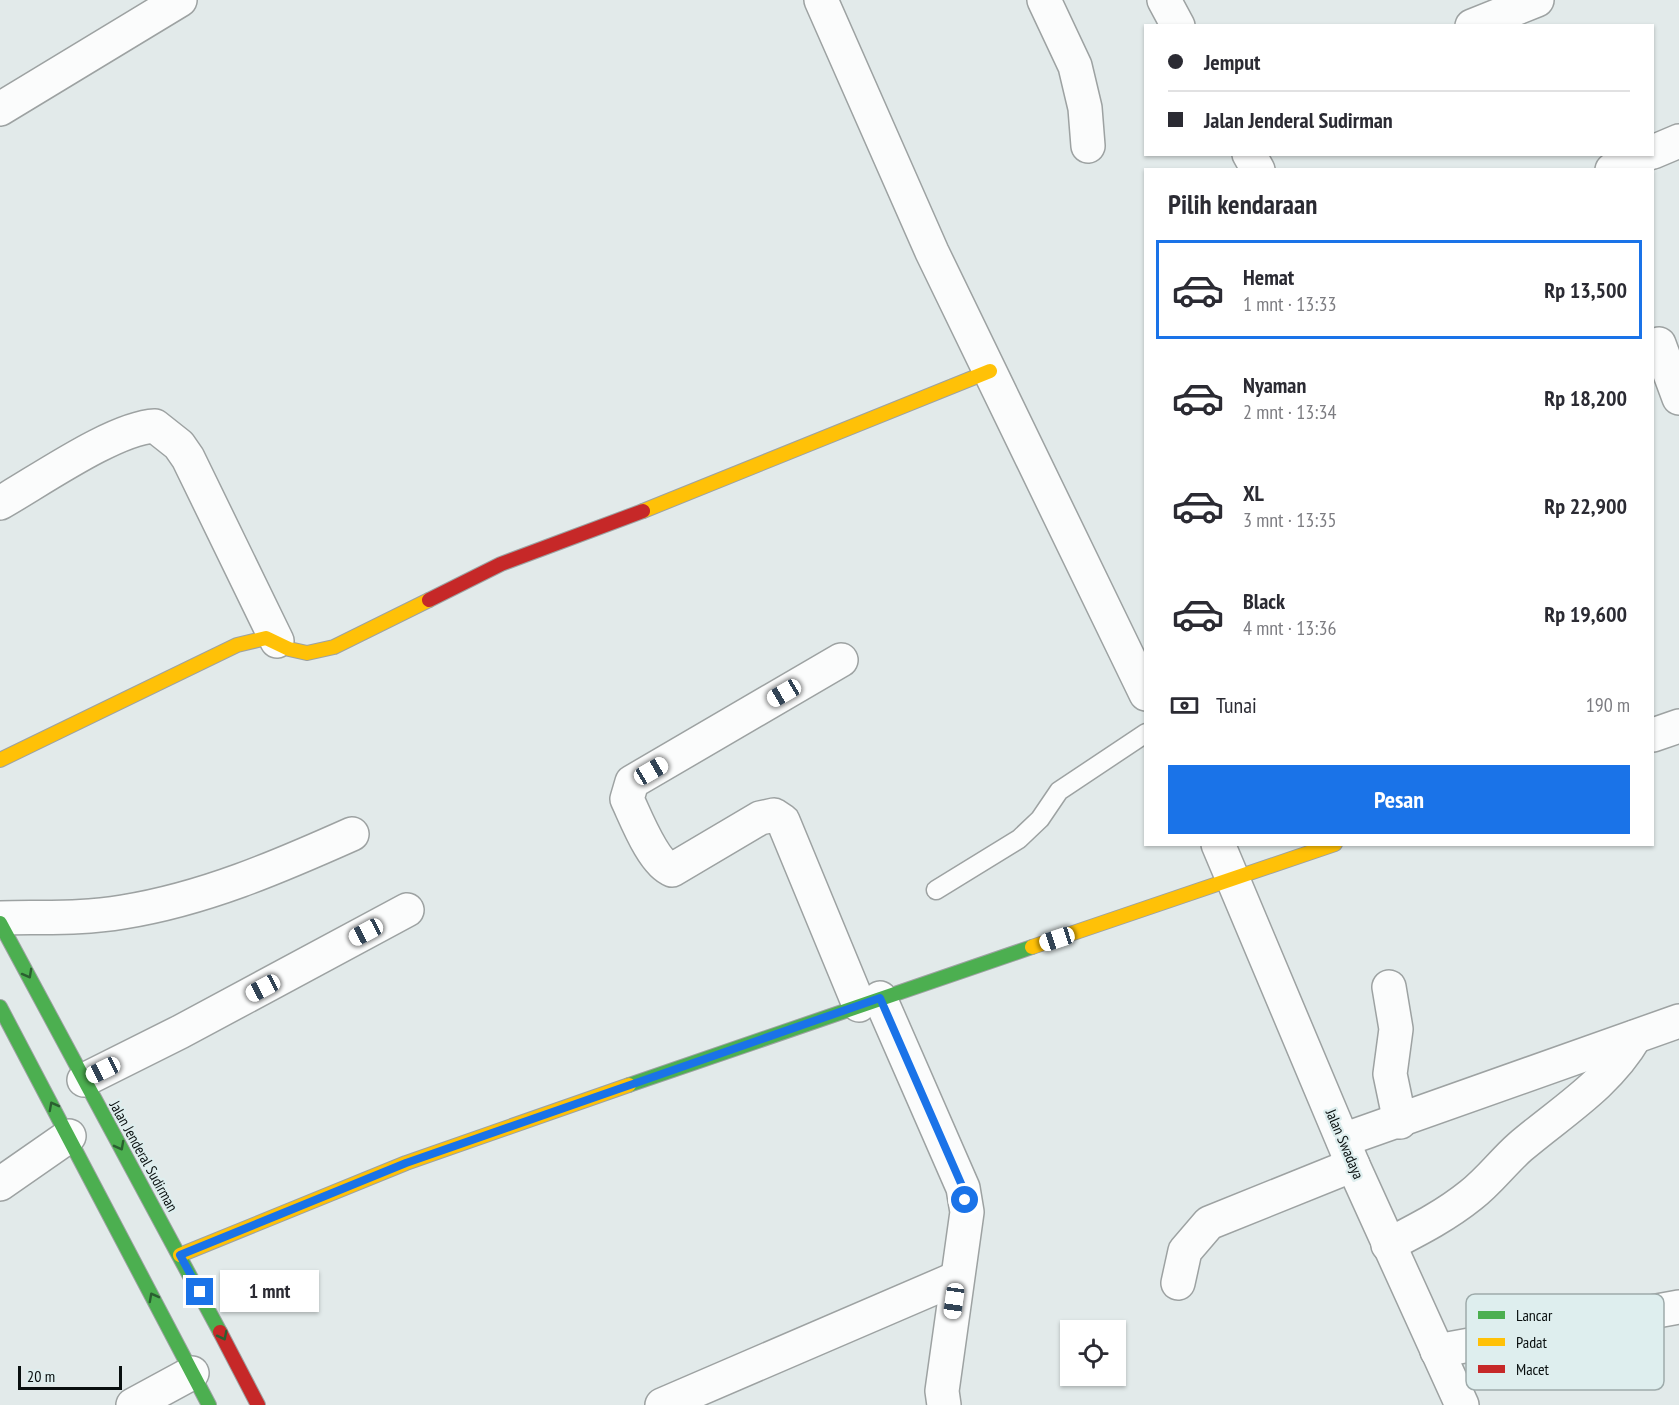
<!DOCTYPE html>
<html lang="id">
<meta charset="utf-8">
<style>
:root{--surface:#fff;--page:#f2f2f3;--text:#2b2b33;--muted:#7c7c81;--line:#e1e1e2;--accent:#1a73e8}
body{margin:0;font-family:"PT Sans Narrow",sans-serif;background:var(--page);color:var(--text);height:100vh;display:flex;flex-direction:column;font-size:22px;white-space:nowrap}
*{box-sizing:border-box;margin:0}
p{font-size:20px;color:var(--muted)}
.icon{flex:none;width:33px;height:33px;fill:none;stroke:currentColor;stroke-width:2;stroke-linecap:round;stroke-linejoin:round}
.map{position:relative;flex:1;overflow:hidden}
.drawer{position:absolute;left:1144px;top:168px;width:510px;height:678px;display:flex;flex-direction:column;background:var(--surface);border-radius:0px;box-shadow:0 2px 4px #0004}
.drawer>*{flex:none}
.top-card{position:absolute;left:1144px;top:24px;width:510px;height:132px;border-radius:0px;box-shadow:0 2px 4px #0004;display:grid;align-content:center;height:132px;padding:0 24px;background:var(--surface)}
.controls{position:absolute;left:1060px;top:1320px;display:grid;gap:12px}
.controls a{display:grid;place-items:center;width:66px;height:66px;border-radius:0px;background:var(--surface);box-shadow:0 2px 4px #0004;font-size:30px}
.scale{position:absolute;left:18px;bottom:15px;width:104px;box-sizing:border-box;padding-left:6px;border:3px solid #090f0f;border-top:0;font-size:16px;line-height:21px;white-space:nowrap;color:#090f0f;-webkit-text-stroke:4px #deeeee;paint-order:stroke}
.end{position:absolute;width:27px;height:27px;margin:-14px;border:8px solid #1a73e8;background:#fff;box-shadow:0 0 0 3px #fff}
.from{border-radius:50%}
.bubble{position:absolute;height:42px;border-radius:0px;background:var(--surface);box-shadow:0 2px 4px #0004;font-size:20px;font-weight:700;line-height:42px;text-align:center}
.car{position:absolute;width:18px;height:36px;margin:-18px -9px;border-radius:8px;box-shadow:0 0 4px 2px #0007;background:linear-gradient(#fff 24%,#345 0 40%,#fff 0 76%,#345 0 86%,#fff 0)}
.top-card b{display:flex;align-items:center;gap:21px;height:57px;font-size:22px}
.top-card b+b{border-top:2px solid var(--line)}
.top-card i{width:15px;height:15px;background:var(--text)}
ul{padding:0;list-style:none}
li{display:flex;align-items:center;gap:18px;height:99px;margin:0 12px 9px;padding:0 12px;border:3px solid transparent;border-radius:0px}
li div{flex:1}
li b{display:block;font-size:22px}
li em{font-style:normal;font-weight:700}
li.current{border-color:var(--accent)}
li>.icon{width:54px;height:54px;stroke-width:1.5}
h2{padding:0 24px;font-size:27px;line-height:72px}
.pay{display:flex;align-items:center;gap:15px;height:66px;padding:0 24px;font-size:22px}
.pay p{margin-inline-start:auto}
.action{display:flex;gap:12px;margin-top:auto;padding:12px 24px}
.action a{flex:1;height:69px;border-radius:0px;background:var(--accent);color:#fff;font-size:24px;font-weight:700;line-height:69px;text-align:center}
.map>svg:first-child{display:block}
.lines{fill:none;stroke-linecap:round;stroke-linejoin:round}
.lane-casing{stroke:#9da2a2;stroke-width:21}
.street-casing{stroke:#9da2a2;stroke-width:36}
.fast-casing{stroke:#9da2a2;stroke-width:16}
.slow-casing{stroke:#9da2a2;stroke-width:16}
.jam-casing{stroke:#9da2a2;stroke-width:16}
.lane{stroke:#fbfcfc;stroke-width:18}
.street{stroke:#fbfcfc;stroke-width:33}
.fast{stroke:#4caf50;stroke-width:14}
.slow{stroke:#ffc107;stroke-width:14}
.jam{stroke:#c62828;stroke-width:14}
.oneway{stroke:#2a5f30}
.route{stroke:#1a73e8;stroke-width:8}
.labels{text-anchor:middle;dominant-baseline:central;stroke-width:4.5;stroke-linejoin:round;paint-order:stroke}
.street-label{font-size:15px;fill:#090f0f;stroke:#deeeee}
.key{fill:#deeeee;stroke:#9eabab;stroke-width:1.5}
.key-label{font-size:16px;fill:#090f0f}
</style>
<div class="map">
<svg width="1679" height="1405" viewBox="0 0 1679 1405">
<rect width="100%" height="100%" fill="#e2eaea"/>
<g class="lines">
<g class="lane-casing">
<path id="lane" d="M936 890 1019 839 1040 819 1059 791 1146 733"/>
</g>
<g class="street-casing">
<g id="street">
<path d="M821 0 932 252 1146 694"/>
<path d="M1044 0 1075 66 1085 108 1088 146"/>
<path d="M1164 0 1178 26"/>
<path d="M1472 26 1537 0"/>
<path d="M0 109 180 0"/>
<path d="M1653 152 1679 141"/>
<path d="M1249 154 1258 170"/>
<path d="M1612 170 1647 154"/>
<path d="M1659 344 1679 398"/>
<path d="M0 503C39 481 114 428 155 426L179 445 188 458 277 641"/>
<path d="M841 660 632 782 627 799C636 818 653 863 672 870L760 818 774 815 783 821 859 1005"/>
<path d="M1653 735 1679 726"/>
<path d="M1218 844 1353 1165 1462 1405"/>
<path d="M0 918C40 917 83 919 123 912 204 899 278 867 352 834"/>
<path d="M1389 987 1396 1029 1390 1074 1400 1122"/>
<path d="M880 998 963 1188 967 1212 942 1391 944 1405"/>
<path d="M84 1080 180 1032 407 910"/>
<path d="M1343 1140 1679 1021"/>
<path d="M0 1184 69 1136"/>
<path d="M1388 1245C1417 1230 1445 1216 1471 1195 1489 1181 1503 1162 1520 1147 1561 1112 1607 1085 1635 1037"/>
<path d="M1178 1283 1185 1251 1209 1223 1353 1165"/>
<path d="M1437 1351 1679 1307"/>
<path d="M133 1405 192 1373"/>
<path d="M662 1405 957 1278"/>
</g>
</g>
<g class="fast-casing">
<g id="fast">
<path d="M0 923 220 1332"/>
<path d="M0 1007 209 1405"/>
<path d="M629 1085 1032 947"/>
</g>
</g>
<g class="slow-casing">
<g id="slow">
<path d="M643 511 990 371"/>
<path d="M0 760 237 645 266 638 289 649 307 653 334 647 429 600"/>
<path d="M1032 947 1335 844"/>
<path d="M180 1255 406 1163 629 1085"/>
</g>
</g>
<g class="jam-casing">
<g id="jam">
<path d="M429 600 501 564 643 511"/>
<path d="M220 1332 258 1405"/>
</g>
</g>
<use href="#lane" class="lane"/>
<use href="#street" class="street"/>
<use href="#fast" class="fast"/>
<use href="#slow" class="slow"/>
<use href="#jam" class="jam"/>
</g>
<defs><path id="oneway-chevron" d="M-2-3.5L2.5 0L-2 3.5" fill="none" stroke-width="1.6" stroke-linecap="round" stroke-linejoin="round" transform="scale(1.5)"/></defs>
<g class="oneway">
<use href="#oneway-chevron" transform="translate(28 974) rotate(61)"/>
<use href="#oneway-chevron" transform="translate(53 1106) rotate(-118)"/>
<use href="#oneway-chevron" transform="translate(120 1146) rotate(62)"/>
<use href="#oneway-chevron" transform="translate(153 1297) rotate(-118)"/>
<use href="#oneway-chevron" transform="translate(223 1336) rotate(63)"/>
</g>
<g class="lines">
<path class="route" d="M200 1292 180 1255 406 1163 880 998 963 1188 965 1200"/>
</g>
<g class="labels">
<g class="street-label">
<text transform="translate(1345 1144) rotate(67)">Jalan Swadaya</text>
<text transform="translate(144 1156) rotate(61)">Jalan Jenderal Sudirman</text>
</g>
</g>
<rect x="1466" y="1294" width="198" height="96" rx="9" class="key"/>
<rect x="1478" y="1311" width="27" height="8" fill="#4caf50"/>
<rect x="1478" y="1338" width="27" height="8" fill="#ffc107"/>
<rect x="1478" y="1365" width="27" height="8" fill="#c62828"/>
<g class="key-label">
<text x="1516" y="1321">Lancar</text>
<text x="1516" y="1348">Padat</text>
<text x="1516" y="1375">Macet</text>
</g>
</svg>
<div class="controls">
<a><svg class="icon" aria-label="locate" viewBox="0 0 24 24"><circle cx="12" cy="12" r="6"/><path d="M12 2v4M12 18v4M2 12h4M18 12h4"/></svg></a>
</div>
<div class="scale">20 m</div>
<i class="end from" style="left:965px;top:1200px"></i>
<i class="end" style="left:200px;top:1292px"></i>
<div class="bubble" style="left:220px;top:1270px;width:99px">1 mnt</div>
<i class="car" style="left:784px;top:693px;rotate:240deg"></i>
<i class="car" style="left:651px;top:771px;rotate:60deg"></i>
<i class="car" style="left:366px;top:932px;rotate:242deg"></i>
<i class="car" style="left:1057px;top:939px;rotate:252deg"></i>
<i class="car" style="left:263px;top:988px;rotate:242deg"></i>
<i class="car" style="left:103px;top:1070px;rotate:244deg"></i>
<i class="car" style="left:954px;top:1301px;rotate:188deg"></i>
<div class="top-card">
<b><i class="from"></i>Jemput</b>
<b><i></i>Jalan Jenderal Sudirman</b>
</div>
<section class="drawer">
<h2>Pilih kendaraan</h2>
<ul>
<li class="current"><svg class="icon" aria-label="car" viewBox="0 0 24 24"><path d="M5 17H2v-5l4-1 3-4h7l3 4 3 1v5h-3M9 17h6M6 11h13"/><circle cx="7" cy="17" r="2"/><circle cx="17" cy="17" r="2"/></svg><div><b>Hemat</b><p>1 mnt · 13:33</p></div><em>Rp 13,500</em></li>
<li><svg class="icon" aria-label="car" viewBox="0 0 24 24"><path d="M5 17H2v-5l4-1 3-4h7l3 4 3 1v5h-3M9 17h6M6 11h13"/><circle cx="7" cy="17" r="2"/><circle cx="17" cy="17" r="2"/></svg><div><b>Nyaman</b><p>2 mnt · 13:34</p></div><em>Rp 18,200</em></li>
<li><svg class="icon" aria-label="car" viewBox="0 0 24 24"><path d="M5 17H2v-5l4-1 3-4h7l3 4 3 1v5h-3M9 17h6M6 11h13"/><circle cx="7" cy="17" r="2"/><circle cx="17" cy="17" r="2"/></svg><div><b>XL</b><p>3 mnt · 13:35</p></div><em>Rp 22,900</em></li>
<li><svg class="icon" aria-label="car" viewBox="0 0 24 24"><path d="M5 17H2v-5l4-1 3-4h7l3 4 3 1v5h-3M9 17h6M6 11h13"/><circle cx="7" cy="17" r="2"/><circle cx="17" cy="17" r="2"/></svg><div><b>Black</b><p>4 mnt · 13:36</p></div><em>Rp 19,600</em></li>
</ul>
<div class="pay"><svg class="icon" aria-label="cash" viewBox="0 0 24 24"><path d="M3 7h18v10H3z"/><circle cx="12" cy="12" r="2"/></svg>Tunai<p>190 m</p></div>
<div class="action"><a>Pesan</a></div>
</section>
</div>
